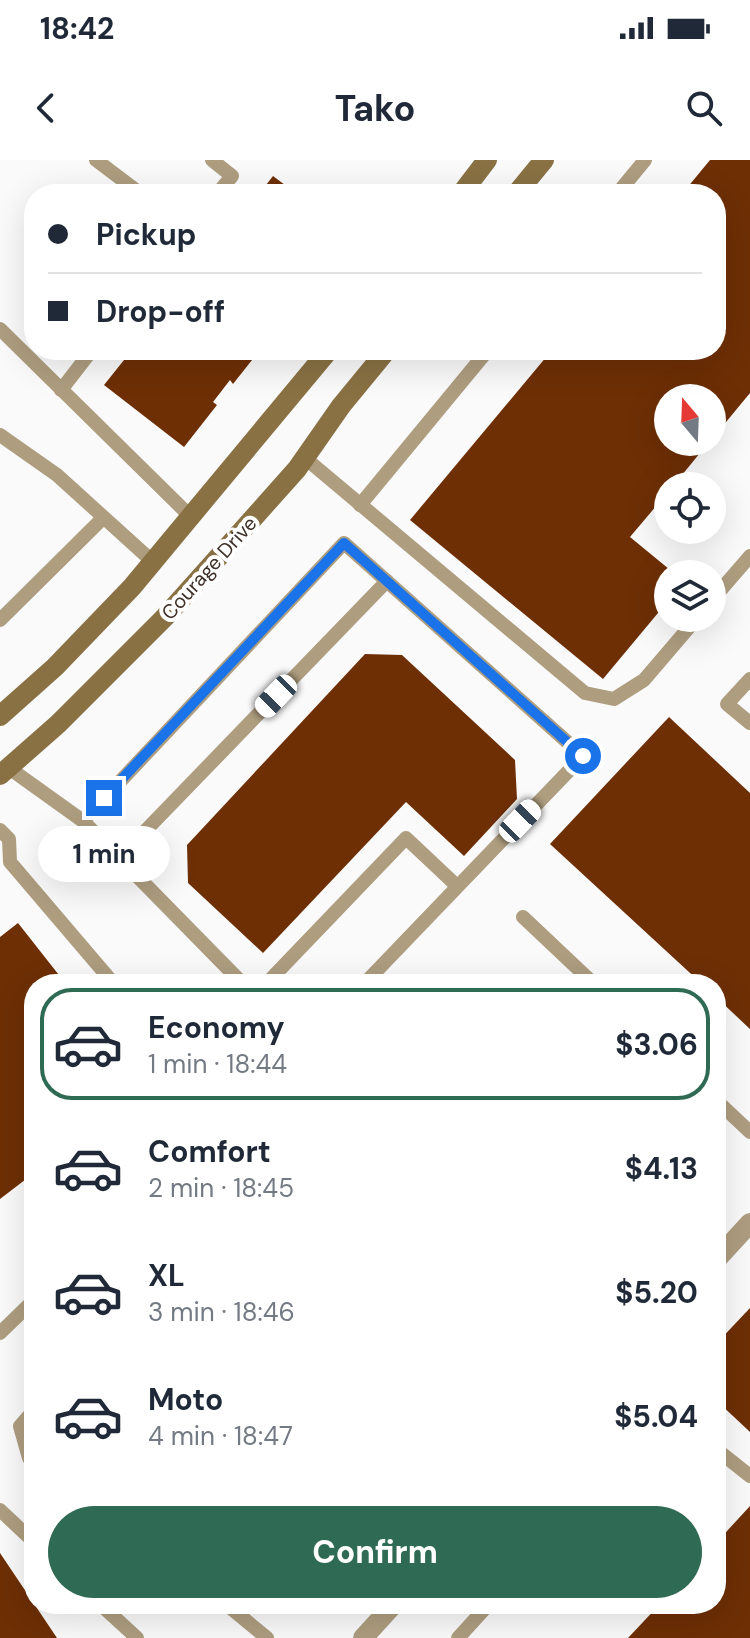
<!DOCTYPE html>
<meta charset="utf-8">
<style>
:root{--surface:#fff;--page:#f6f6f7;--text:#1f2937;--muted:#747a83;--line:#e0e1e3;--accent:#2f6a54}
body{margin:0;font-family:"DM Sans",sans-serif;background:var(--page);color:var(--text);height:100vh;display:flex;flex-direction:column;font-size:30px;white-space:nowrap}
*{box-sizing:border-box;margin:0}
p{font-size:26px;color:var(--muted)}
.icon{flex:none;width:44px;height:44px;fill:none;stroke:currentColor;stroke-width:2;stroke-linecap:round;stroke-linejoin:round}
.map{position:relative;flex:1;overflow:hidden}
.drawer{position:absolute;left:24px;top:814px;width:702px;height:640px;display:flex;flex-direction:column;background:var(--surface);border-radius:32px;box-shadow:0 8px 32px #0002}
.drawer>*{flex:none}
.hud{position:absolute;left:24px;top:24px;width:702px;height:176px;border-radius:32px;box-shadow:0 8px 32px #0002;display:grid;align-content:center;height:176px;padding:0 24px;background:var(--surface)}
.needle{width:52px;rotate:341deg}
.controls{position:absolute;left:654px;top:224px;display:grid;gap:16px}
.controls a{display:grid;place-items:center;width:72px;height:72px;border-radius:50%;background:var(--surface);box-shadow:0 8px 32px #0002;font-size:40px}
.end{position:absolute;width:36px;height:36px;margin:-18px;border:10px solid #1a73e8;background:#fff;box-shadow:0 0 0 4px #fff}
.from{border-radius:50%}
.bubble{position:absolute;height:56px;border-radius:28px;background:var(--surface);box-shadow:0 8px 32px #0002;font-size:26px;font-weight:700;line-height:56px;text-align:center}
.car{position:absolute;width:24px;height:48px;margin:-24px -12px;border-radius:10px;box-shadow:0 0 6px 2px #0007;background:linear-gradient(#fff 24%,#345 0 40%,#fff 0 76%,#345 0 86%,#fff 0)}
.hud b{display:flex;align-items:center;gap:28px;height:76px;font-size:30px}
.hud b+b{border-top:2px solid var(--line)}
.hud i{width:20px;height:20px;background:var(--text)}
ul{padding:14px 0 0;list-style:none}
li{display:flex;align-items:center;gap:24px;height:112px;margin:0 16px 12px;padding:0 8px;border:4px solid transparent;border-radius:32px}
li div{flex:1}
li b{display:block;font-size:30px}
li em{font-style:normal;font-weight:700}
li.current{border-color:var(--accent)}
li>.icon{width:72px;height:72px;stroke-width:1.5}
.button{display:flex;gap:16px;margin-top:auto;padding:16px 24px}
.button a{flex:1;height:92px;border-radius:48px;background:var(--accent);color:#fff;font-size:32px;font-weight:700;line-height:92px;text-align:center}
.status{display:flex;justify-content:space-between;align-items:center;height:56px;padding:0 40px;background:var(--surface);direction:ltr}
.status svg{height:22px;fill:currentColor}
header{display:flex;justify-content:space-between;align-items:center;height:104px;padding:0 24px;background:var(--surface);font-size:36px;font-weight:700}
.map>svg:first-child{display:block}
.building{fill:#6e2f05}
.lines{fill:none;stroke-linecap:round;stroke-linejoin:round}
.lane{stroke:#ae9d7f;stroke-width:14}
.street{stroke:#ae9d7f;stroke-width:20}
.secondary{stroke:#897143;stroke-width:20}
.route{stroke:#1a73e8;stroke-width:10}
.labels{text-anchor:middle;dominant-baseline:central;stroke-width:8;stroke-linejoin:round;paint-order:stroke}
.street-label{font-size:20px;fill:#3e2f28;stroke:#fff}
</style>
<div class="status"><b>18:42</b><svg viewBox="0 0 49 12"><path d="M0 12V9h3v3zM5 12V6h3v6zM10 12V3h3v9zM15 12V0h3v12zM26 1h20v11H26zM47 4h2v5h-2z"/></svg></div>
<header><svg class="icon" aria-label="back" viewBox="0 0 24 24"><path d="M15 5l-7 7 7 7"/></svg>Tako<svg class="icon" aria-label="search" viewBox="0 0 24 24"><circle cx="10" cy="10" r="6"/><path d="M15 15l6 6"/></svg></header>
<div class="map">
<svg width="750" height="1478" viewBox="0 0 750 1478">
<rect width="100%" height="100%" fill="#fafafa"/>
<g class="building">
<path d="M710 0H750V233L712 279V238H668V282H709L673 326H668V332L630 377 675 414H668V441L603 519 410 360 552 190H716V34H682Z"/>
<path d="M273 16 297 34H259Z"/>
<path d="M132 190H260L233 224 230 220 213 242 217 245 184 287 104 225Z"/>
<path d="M365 494 402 495 515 600 517 639 464 696 406 642 263 793 188 723 187 685Z"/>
<path d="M669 557 750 633V869L716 837V824H702L550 684Z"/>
<path d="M18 763 66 824H34V1013L0 1039V777Z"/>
<path d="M750 1148V1272L717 1241 716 1227V1184Z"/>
<path d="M750 1346V1478H628L660 1444H716V1383Z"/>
<path d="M0 1393 57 1478H0Z"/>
</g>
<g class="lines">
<g class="lane">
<path d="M96 0 141 34"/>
<path d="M212 0 232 16 217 34"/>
<path d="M617 34 645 0"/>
<path d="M0 169 189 355"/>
<path d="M61 230 92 190"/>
<path d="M0 275 57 315 152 401"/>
<path d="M305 298 585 533 614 539 644 520 697 458"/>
<path d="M360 345 488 190"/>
<path d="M712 440 750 396"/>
<path d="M0 460 103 358"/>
<path d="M750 519 727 544 750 563"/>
<path d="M9 608 83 661 243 824"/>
<path d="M83 661 344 383 583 596 364 824"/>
<path d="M0 670 9 679 10 702 114 824"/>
<path d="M120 697 387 421"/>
<path d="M523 757 594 824"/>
<path d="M266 824 406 678 457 726"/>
<path d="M716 940 750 972"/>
<path d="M0 1173 34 1140"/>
<path d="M34 1250 20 1266 29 1298 34 1302"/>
<path d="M716 1289 750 1316"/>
<path d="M0 1350 34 1382"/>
<path d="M100 1444 137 1478"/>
<path d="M226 1444 267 1478"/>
<path d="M458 1478 489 1444"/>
</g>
<g class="street">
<path d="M716 1100 750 1063"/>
<path d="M363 1478 394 1444"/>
</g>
<g class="secondary">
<path d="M461 34 487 0"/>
<path d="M516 34 544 0"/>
<path d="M0 556 55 507 132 427 329 190"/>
<path d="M0 615 58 564 165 457 297 309 341 246 387 190"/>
</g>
</g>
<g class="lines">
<path class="route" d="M104 638 344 383 583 596"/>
</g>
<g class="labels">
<g class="street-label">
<text transform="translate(209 408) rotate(-48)">Courage Drive</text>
</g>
</g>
</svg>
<div class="controls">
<a><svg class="needle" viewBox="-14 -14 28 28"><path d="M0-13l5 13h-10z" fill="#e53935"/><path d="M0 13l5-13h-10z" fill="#747a83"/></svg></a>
<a><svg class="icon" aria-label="locate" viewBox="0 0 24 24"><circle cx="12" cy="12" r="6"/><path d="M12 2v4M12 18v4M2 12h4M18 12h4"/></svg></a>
<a><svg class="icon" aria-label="layers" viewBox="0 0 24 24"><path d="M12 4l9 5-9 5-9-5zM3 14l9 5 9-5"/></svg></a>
</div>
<i class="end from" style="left:583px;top:596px"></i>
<i class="end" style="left:104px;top:638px"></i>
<div class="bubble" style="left:38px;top:666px;width:132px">1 min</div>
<i class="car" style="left:276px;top:536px;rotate:224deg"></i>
<i class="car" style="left:520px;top:661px;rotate:44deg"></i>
<div class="hud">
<b><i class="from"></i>Pickup</b>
<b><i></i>Drop-off</b>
</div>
<section class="drawer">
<ul>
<li class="current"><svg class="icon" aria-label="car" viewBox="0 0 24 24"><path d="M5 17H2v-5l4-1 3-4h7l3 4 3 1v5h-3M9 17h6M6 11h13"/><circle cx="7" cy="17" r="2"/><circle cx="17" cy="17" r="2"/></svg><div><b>Economy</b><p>1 min · 18:44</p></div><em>$3.06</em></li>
<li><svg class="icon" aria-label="car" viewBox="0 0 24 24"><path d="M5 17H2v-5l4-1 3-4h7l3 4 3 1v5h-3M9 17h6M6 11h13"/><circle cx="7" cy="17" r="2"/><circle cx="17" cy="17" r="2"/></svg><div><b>Comfort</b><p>2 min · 18:45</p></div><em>$4.13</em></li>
<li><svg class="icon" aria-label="car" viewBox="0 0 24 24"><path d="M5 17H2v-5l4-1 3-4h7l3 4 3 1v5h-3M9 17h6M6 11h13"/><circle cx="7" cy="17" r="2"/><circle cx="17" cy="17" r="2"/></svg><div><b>XL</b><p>3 min · 18:46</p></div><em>$5.20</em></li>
<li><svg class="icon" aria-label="car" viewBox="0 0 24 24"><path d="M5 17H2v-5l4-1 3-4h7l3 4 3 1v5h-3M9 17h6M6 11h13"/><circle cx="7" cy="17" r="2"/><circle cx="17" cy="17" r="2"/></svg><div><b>Moto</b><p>4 min · 18:47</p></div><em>$5.04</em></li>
</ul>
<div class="button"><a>Confirm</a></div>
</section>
</div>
